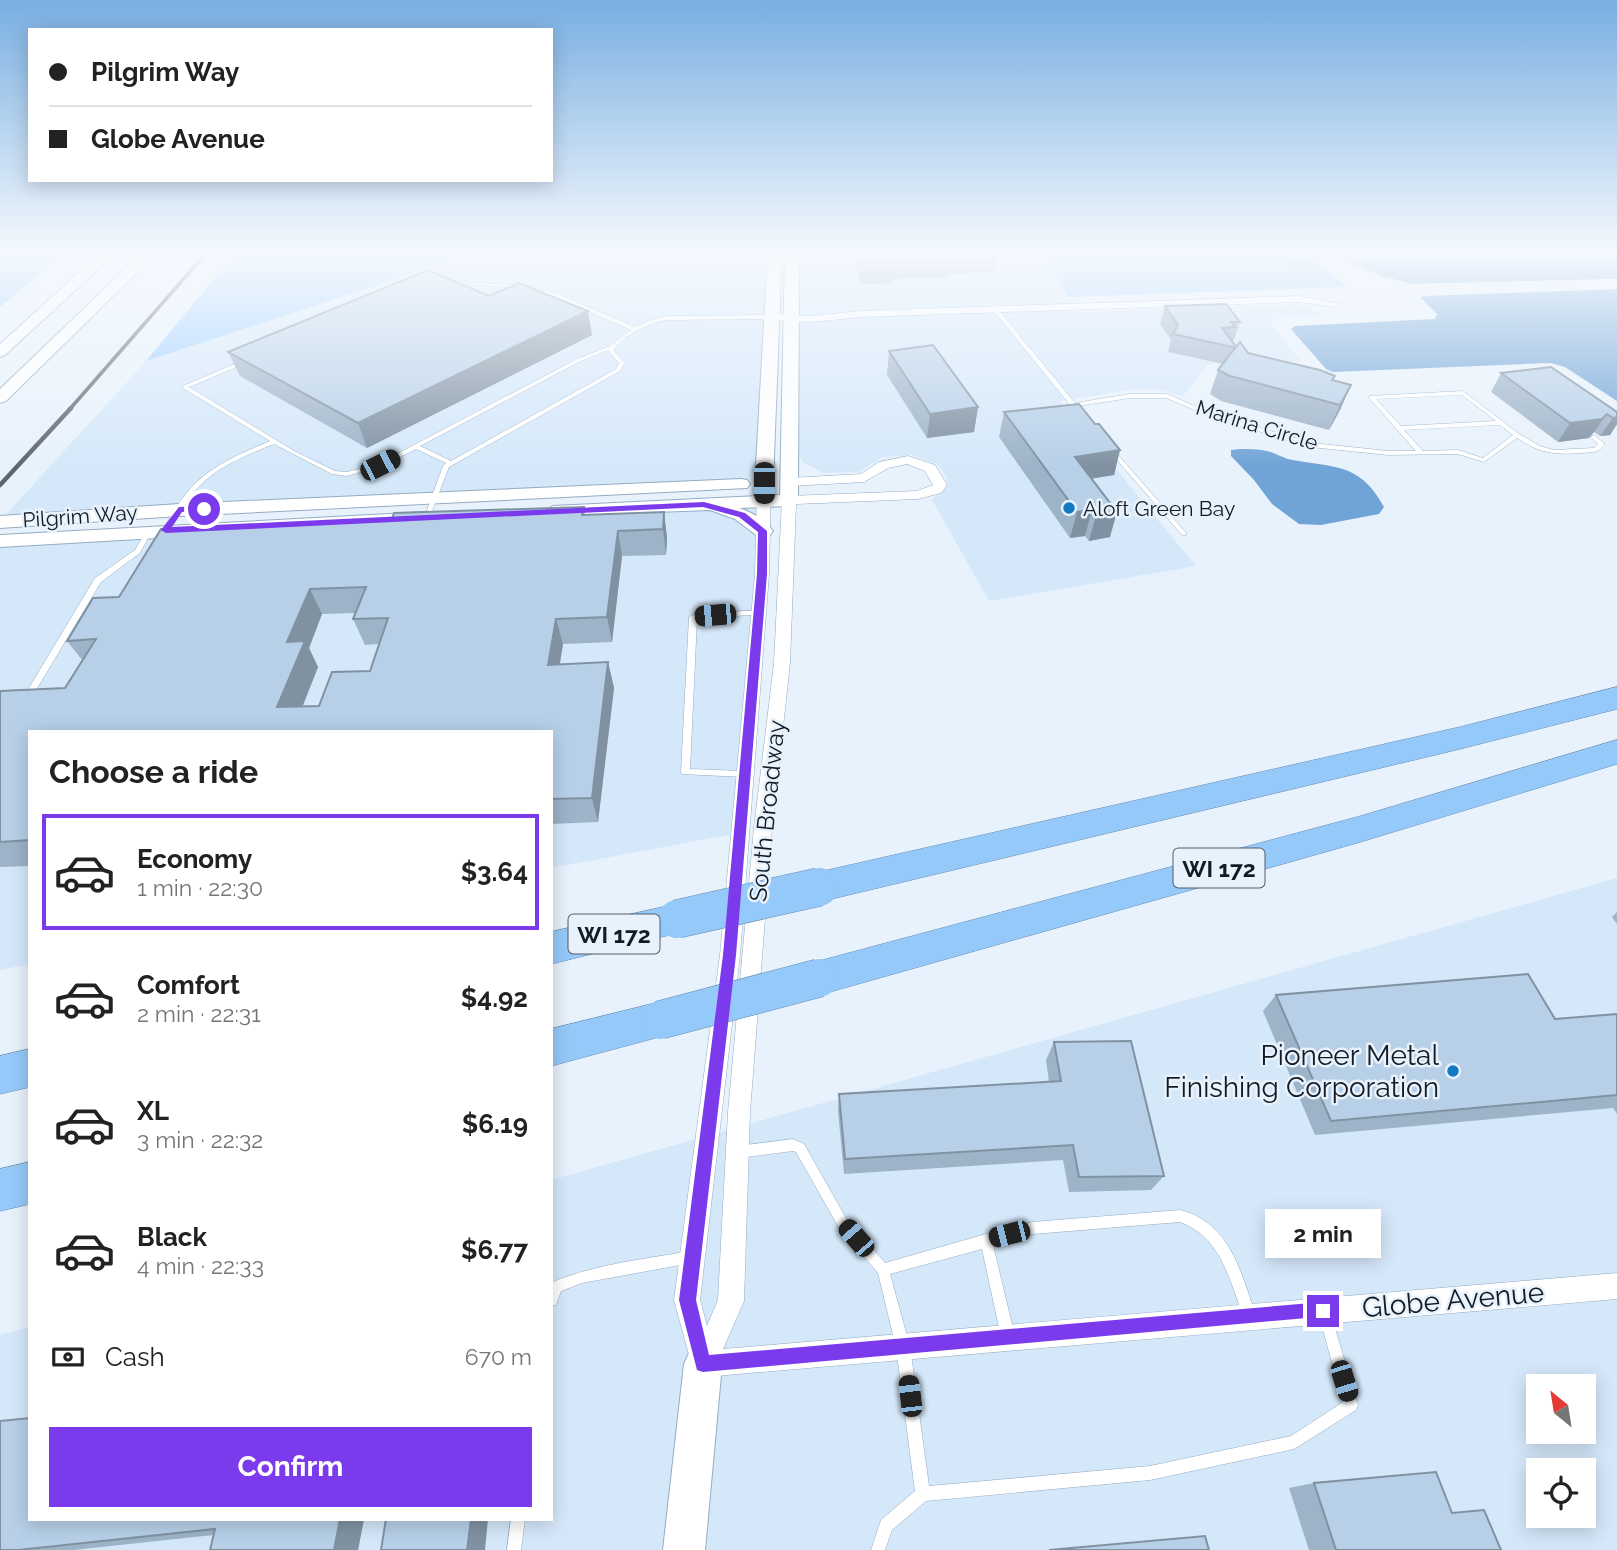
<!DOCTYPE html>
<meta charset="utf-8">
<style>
:root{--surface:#fff;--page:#f2f2f2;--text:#222;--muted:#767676;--line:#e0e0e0;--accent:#7c3aed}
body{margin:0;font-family:Raleway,sans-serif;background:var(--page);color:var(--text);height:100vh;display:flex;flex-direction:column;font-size:26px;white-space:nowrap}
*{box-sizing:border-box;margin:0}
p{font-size:23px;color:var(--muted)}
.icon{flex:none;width:38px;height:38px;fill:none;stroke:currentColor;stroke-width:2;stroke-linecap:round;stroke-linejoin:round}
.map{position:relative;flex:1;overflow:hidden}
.drawer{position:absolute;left:28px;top:730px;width:525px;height:791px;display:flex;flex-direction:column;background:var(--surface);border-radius:0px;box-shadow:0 4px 18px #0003}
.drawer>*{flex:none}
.hud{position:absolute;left:28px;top:28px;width:525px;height:154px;border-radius:0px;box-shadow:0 4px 18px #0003;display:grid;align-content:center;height:154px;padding:0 21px;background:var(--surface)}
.needle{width:46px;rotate:330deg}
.fabs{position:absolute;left:1526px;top:1374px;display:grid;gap:14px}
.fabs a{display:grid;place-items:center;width:70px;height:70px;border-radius:0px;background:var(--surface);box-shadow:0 4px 18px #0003;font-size:35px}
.end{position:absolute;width:32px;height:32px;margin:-16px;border:9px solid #7c3aed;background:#fff;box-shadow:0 0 0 4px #fff}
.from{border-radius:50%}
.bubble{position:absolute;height:49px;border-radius:0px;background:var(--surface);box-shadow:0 4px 18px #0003;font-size:23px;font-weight:700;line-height:49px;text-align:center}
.car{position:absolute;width:21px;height:42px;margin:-21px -10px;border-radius:9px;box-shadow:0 0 5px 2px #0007;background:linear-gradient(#222 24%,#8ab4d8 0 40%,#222 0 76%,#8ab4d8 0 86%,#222 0)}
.hud b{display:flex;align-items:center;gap:24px;height:66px;font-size:26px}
.hud b+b{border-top:2px solid var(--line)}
.hud i{width:18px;height:18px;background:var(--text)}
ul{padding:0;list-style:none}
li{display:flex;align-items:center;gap:21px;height:116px;margin:0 14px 10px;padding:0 7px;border:4px solid transparent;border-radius:0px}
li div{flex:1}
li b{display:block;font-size:26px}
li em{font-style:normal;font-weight:700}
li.current{border-color:var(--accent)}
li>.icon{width:63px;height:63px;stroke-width:1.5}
h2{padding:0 21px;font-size:32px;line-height:84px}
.pay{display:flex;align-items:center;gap:18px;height:77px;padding:0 21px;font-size:26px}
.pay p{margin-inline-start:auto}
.action{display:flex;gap:14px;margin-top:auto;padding:14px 21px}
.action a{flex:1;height:80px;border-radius:0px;background:var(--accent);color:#fff;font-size:28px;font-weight:700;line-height:80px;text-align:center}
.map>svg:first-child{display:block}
.built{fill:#d5e8fa;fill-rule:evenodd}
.green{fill:#9ecfff}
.water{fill:#70a4d6}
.pier{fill:#e8f2fc}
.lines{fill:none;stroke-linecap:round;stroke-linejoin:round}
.lane-casing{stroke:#94acc4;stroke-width:1}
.street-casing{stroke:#94acc4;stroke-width:1}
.secondary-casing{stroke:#94acc4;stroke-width:2}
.highway-casing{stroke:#688caf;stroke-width:1}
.lane{fill:#fff;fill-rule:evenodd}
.street{fill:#fff;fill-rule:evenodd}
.secondary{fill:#fff;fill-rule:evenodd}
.highway{fill:#95c9fa;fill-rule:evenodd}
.rail-far1{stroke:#5c666f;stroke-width:3.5}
.rail{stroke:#5c666f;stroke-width:4.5}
.highway-bridge-casing{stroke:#688caf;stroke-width:39;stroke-linecap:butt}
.highway-bridge{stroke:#95c9fa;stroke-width:38}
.wall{fill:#9db3c8;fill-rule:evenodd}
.shaded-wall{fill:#8092a2}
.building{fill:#b7d0e8;stroke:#8092a2;stroke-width:2;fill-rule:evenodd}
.route{fill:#7c3aed}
.poi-dot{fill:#1279c4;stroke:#e8f2fc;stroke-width:2.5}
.labels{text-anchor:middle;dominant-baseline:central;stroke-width:5;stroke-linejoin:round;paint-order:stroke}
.far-street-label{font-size:21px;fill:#131c25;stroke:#e8f2fc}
.far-poi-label{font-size:21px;fill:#131c25;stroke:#e8f2fc;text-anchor:start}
.shield{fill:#e8f2fc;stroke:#535c66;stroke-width:2}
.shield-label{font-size:23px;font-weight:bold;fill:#131c25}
.street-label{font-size:24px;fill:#131c25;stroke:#e8f2fc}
.near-poi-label{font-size:28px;fill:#131c25;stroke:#e8f2fc;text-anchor:end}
.near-street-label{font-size:28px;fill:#131c25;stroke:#e8f2fc}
</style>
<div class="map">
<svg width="1617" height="1550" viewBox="0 0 1617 1550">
<rect width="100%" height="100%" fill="#e8f2fc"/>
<g class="built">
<path d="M480 251H775L764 483 179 510 0 521 146 361Z"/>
<path d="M800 251H1043L1075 312 1298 305 1321 313 1317 317 1278 318 1270 321 1300 361 1209 364 1183 396 1160 390 1135 389 1060 401 1196 566 989 601 932 500 947 484 946 475 938 465 912 455 883 457 858 472 824 473 804 463 798 453 796 294Z"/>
<path d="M763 500 739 833 551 868V732H30V964L0 970V541Z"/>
<path d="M1617 878V1550H0V1335L30 1327V1519H551V1180ZM1538 1386H1584V1432H1538ZM1538 1470H1584V1516H1538Z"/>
</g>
<g class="green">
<path d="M0 251H68L0 307Z"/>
<path d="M237 251H480L146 361Z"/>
<path d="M1043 251H1309L1347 287 1068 297Z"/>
</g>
<g class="water">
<path d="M1272 251H1300L1315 266 1292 268Z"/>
<path d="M1328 251H1617V279L1413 284 1381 276 1334 256Z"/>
<path d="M1617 289V401L1565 367 1551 363 1333 372 1326 369 1291 329 1295 326 1435 319 1437 314 1420 297 1432 295Z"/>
<path d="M1240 449C1249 449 1258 449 1267 451 1276 453 1284 459 1293 460 1336 468 1360 463 1384 507L1379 514 1321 525 1299 524 1272 504 1254 480 1231 456V450Z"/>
</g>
<g class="pier">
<path d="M1617 279V282L1435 288 1417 287 1413 284Z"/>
<path d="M1617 285V289L1426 296 1423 293Z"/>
</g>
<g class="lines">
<g class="lane-casing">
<g id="lane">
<path d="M448 281 529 286 558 294 635 327 650 320 668 316 771 315 774 317 771 319 668 320 660 321 640 329 626 337 615 348 614 351 625 363 620 371 449 467 429 519H425L424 518 443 466 446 463 416 449 382 466 347 476 332 474 274 444C245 456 213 468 193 493 183 505 177 519 168 531H164L163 530C171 516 179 501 190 489 211 465 242 453 270 441L183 388V386L242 361H246V363L189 387 294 451 335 471 347 472 378 464 577 359 610 346 631 330 554 296 527 288 446 283V282ZM608 350 619 363 616 369 451 461 420 446 581 361Z"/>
<path d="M993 308H997L1075 403 1130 394H1167L1218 416 1312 443 1388 451H1416L1369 398V396L1463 391 1519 434 1540 446 1554 450 1594 448 1598 444 1591 437 1594 435 1605 444C1597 454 1593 452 1580 453 1554 455 1539 453 1517 438L1484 462 1458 454 1388 455 1311 447 1214 418 1166 398H1130L1078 406 1079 408 1076 410 1071 406 993 310ZM1462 395 1496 421 1401 426 1376 399ZM1500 425 1513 435 1483 458 1458 450 1423 451 1404 430Z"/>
<path d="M1112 449 1114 450 1186 533V535H1182L1110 452 1109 451Z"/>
<path d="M149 529 152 531 140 553 101 582 36 690H30L29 688 95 578 135 550 146 531Z"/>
<path d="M759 610 763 612 762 614 697 619 690 769 744 771 747 772 748 774 747 776 744 777 682 774 681 772 689 617 693 615Z"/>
<path d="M793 1139 804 1144 846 1218 885 1263 986 1234 1033 1222 1180 1210C1187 1212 1194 1214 1200 1218 1234 1237 1244 1282 1256 1316L1255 1321 1250 1322 1245 1321C1230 1283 1223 1238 1180 1222L1033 1234 993 1245 1015 1337 1013 1342 1008 1344 1003 1342 1001 1337 982 1249 890 1274 910 1347 929 1486 1150 1466 1291 1436 1343 1402 1318 1312 1319 1307 1324 1306 1329 1307 1330 1312 1358 1405 1356 1410 1294 1449 1150 1480 926 1501 892 1530 885 1550H871L881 1520 915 1491 896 1347 878 1273 838 1226 796 1152 793 1151 738 1158 734 1156 732 1152 734 1148 738 1146Z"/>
<path d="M691 1251 695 1253 697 1257 695 1261 691 1263 582 1283 561 1291 556 1305 551 1306V1284L553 1282C596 1264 645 1259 691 1251Z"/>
<path d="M511 1519H525L521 1550H507Z"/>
</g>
</g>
<g class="street-casing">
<g id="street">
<path d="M1298 296 1341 304 1336 307 1298 302 861 317 812 322 771 320 766 317 771 314 812 316 861 311Z"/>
<path d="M908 456 935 465 947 485 941 493 918 499 796 504 790 663 772 828 750 1112 744 1301 723 1349 1617 1273V1299L703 1377 694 1373 674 1300 720 955 755 574 757 483 764 479 771 483 769 574 740 955 700 1300 707 1326 718 1300 728 1112 754 828 774 663 782 500 789 496 917 491 933 485 925 471 907 464 888 468 864 482 790 486 783 482 790 478 861 474 879 462Z"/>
</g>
</g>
<g class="secondary-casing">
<g id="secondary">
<path d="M103 251H118L5 355 0 357V344Z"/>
<path d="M144 251H159L6 401 0 403V389Z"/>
<path d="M768 251H782L773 483 764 488 755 483Z"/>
<path d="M785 251H799L798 500 789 506 739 508C752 512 765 520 773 531L770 535H756L735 519 710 510 546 516 544 512 553 506 780 495Z"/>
<path d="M741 479 747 480 750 484 747 488 179 516 0 528V516L179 504Z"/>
<path d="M426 512 436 518 433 522 0 547V535Z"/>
<path d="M703 1345 716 1351 722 1364 705 1550H663L684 1364 690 1351Z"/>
</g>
</g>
<g class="highway-casing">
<g id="highway">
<path d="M1617 687V709L1460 749 819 902 807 897 802 887 807 877 819 872 1460 727Z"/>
<path d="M1617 740V764L1357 843 819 995 806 990 800 978 806 966 819 961 1357 817Z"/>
<path d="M677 904 690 908 695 919 690 930 551 964V932Z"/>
<path d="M660 1002 674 1007 679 1020 674 1033 551 1066V1029Z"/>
<path d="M30 1049V1087L0 1094V1056Z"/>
<path d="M30 1162V1204L0 1211V1169Z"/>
</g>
</g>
<use href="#lane" class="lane"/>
<use href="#street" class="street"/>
<use href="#secondary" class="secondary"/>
<use href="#highway" class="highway"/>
<path class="rail-far1" d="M69 410 208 251"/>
<path class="rail" d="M0 485 71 408"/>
<g class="highway-bridge-casing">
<g id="highway-bridge">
<path d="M677 919 819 887"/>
<path d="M660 1020 819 978"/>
</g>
</g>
<use href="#highway-bridge" class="highway-bridge"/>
</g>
<g class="wall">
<path d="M854 251H998L995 272 950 274V277L893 279 892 283 861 284 854 256Z"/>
<path d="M489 296 592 335 367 448 240 376 228 352Z"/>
<path d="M1165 306 1240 322 1234 340H1231L1236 347 1248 353 1335 376 1333 380 1351 385 1340 410 1329 430 1221 401 1210 394 1218 370 1223 364 1168 352 1171 340 1160 324Z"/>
<path d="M889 351 978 407 974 432 927 438 887 375Z"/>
<path d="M1501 373 1617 412V424L1610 435 1600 436 1594 432 1589 438 1558 442 1491 392Z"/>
<path d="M1004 412 1095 424 1120 450 1114 475 1091 479 1110 537 1089 541 1085 536 1070 538 999 437Z"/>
<path d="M584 507 585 515 664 512 667 538 666 555 622 556 612 642 563 644 560 664 608 662 614 688 598 822 551 824V732H30V866L0 867V691L65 688 83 661 67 641 119 597 391 521ZM356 613 353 619 365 645 379 644 370 671 319 706H303L318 667 309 648 322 614Z"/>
<path d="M1617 912V924L1612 917Z"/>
<path d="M1276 995 1555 1019 1617 1014V1114L1613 1108 1315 1135 1263 1011Z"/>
<path d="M1054 1042 1164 1176 1151 1190 1069 1192 1063 1160 844 1174 838 1111 839 1094 1049 1082 1046 1060Z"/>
<path d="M0 1421 364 1519 358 1550H210L213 1535 74 1550H0Z"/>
<path d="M1314 1483 1452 1513 1501 1550H1309L1289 1488Z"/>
</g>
<g class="shaded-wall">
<path d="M588 311 592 335 367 448 358 423Z"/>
<path d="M1351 385 1340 410 1329 430 1340 405Z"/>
<path d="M978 407 974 432 927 438 930 414Z"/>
<path d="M1607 414 1594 432 1589 438 1558 442 1570 423Z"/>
<path d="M1617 417V424L1610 435 1600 436 1613 418Z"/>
<path d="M1120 450 1114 475 1069 482 1075 457Z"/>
<path d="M1092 510 1085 536 1070 538 1077 512Z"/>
<path d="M664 512 667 538 666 555 663 529Z"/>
<path d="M1117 512 1110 537 1089 541 1096 515Z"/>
<path d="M618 531 622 556 612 642 607 617Z"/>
<path d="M310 589 322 614 309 648 318 667 292 732 277 707 287 642Z"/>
<path d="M556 619 563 644 555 690 548 665Z"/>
<path d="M608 662 614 688 598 822 592 798Z"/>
<path d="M340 1519H364L358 1550H334Z"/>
<path d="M471 1519H488L485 1550H467Z"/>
</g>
<g class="building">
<path d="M860 251H961L951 252 953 254 892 256 894 261 862 262Z"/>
<path d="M428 270 489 296 519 283 588 311 358 423 228 352Z"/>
<path d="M1226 304 1240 322H1231L1235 327 1222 328 1237 348 1173 334 1178 325 1165 306Z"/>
<path d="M1240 342 1248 353 1320 370 1335 376 1332 380 1351 385 1340 405 1230 376 1218 370Z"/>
<path d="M933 345 978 407 930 414 889 351Z"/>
<path d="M1551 367 1617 412V417L1613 418 1607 414 1602 419 1570 423 1501 373Z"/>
<path d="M1079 404 1095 424H1099L1120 450 1075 457 1117 512 1096 515 1092 510 1077 512 1004 412Z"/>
<path d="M584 507 582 515 664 512 663 529 618 531 607 617 556 619 548 665 608 662 592 798 551 799V732H30V840L0 842V691L65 688 96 639 67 641 93 598 119 597 161 529 391 521 394 513ZM366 587 353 619 388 618 370 671 332 672 319 706 277 707 305 641 287 642 310 589Z"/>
<path d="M1528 974 1555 1019 1617 1014V1095L1331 1121 1276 995Z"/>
<path d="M1131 1041 1164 1176 1079 1177 1073 1145 845 1159 839 1094 1061 1081 1054 1042Z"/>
<path d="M30 1418V1519H340L334 1550H210L215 1529 18 1550H0V1421Z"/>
<path d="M1436 1472 1452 1513 1484 1510 1501 1550H1336L1314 1483Z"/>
<path d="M386 1519H471L467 1550H381Z"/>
<path d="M1205 1536 1209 1550H1049Z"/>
</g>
<linearGradient id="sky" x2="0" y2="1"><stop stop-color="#78aee1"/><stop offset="0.54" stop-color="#f5f9fe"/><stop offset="1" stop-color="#f5f9fe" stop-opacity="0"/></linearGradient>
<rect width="1617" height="468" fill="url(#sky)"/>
<path class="route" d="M704 502 745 513 767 531V574L736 955 696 1300 709 1355 1323 1302 1329 1305 1332 1311 1329 1316 703 1372 697 1370 679 1300 723 955 757 574 758 532 739 517 703 507 166 533 161 530 179 507 204 506 209 509 182 512 172 527Z"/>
<g class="poi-dot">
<circle cx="1069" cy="508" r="7"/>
<circle cx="1453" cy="1071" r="7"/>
</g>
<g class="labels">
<g class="far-street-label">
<text transform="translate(1257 425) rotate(17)">Marina Circle</text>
<text transform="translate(80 516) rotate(-4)">Pilgrim Way</text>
</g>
<g class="far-poi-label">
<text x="1083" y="508">Aloft Green Bay</text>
</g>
<g class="shield">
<rect x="1173.5" y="848.5" width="91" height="39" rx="5"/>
<rect x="568.5" y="914.5" width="91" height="39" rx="5"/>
</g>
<g class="shield-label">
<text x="1219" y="868">WI 172</text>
<text x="614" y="934">WI 172</text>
</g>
<g class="street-label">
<text transform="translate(767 811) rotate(-84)">South Broadway</text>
</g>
<g class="near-poi-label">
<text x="1439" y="1055">Pioneer Metal<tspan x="1439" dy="32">Finishing Corporation</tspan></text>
</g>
<g class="near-street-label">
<text transform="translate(1453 1300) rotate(-5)">Globe Avenue</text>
</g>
</g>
</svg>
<div class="fabs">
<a><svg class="needle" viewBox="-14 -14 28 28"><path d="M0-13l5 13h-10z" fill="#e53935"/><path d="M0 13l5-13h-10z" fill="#767676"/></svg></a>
<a><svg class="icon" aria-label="locate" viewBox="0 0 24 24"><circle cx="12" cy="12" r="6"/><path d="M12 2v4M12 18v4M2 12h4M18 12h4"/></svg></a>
</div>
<i class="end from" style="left:204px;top:509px"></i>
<i class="end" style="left:1323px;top:1311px"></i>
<div class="bubble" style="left:1265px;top:1209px;width:116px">2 min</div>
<i class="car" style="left:380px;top:465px;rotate:63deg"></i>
<i class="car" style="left:764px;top:483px;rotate:180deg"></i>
<i class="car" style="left:715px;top:615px;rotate:265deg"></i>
<i class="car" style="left:1009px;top:1234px;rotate:256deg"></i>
<i class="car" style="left:856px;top:1238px;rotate:319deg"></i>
<i class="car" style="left:1344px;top:1381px;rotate:163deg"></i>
<i class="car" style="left:910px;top:1396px;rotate:353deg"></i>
<div class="hud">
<b><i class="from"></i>Pilgrim Way</b>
<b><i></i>Globe Avenue</b>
</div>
<section class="drawer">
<h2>Choose a ride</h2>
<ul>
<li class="current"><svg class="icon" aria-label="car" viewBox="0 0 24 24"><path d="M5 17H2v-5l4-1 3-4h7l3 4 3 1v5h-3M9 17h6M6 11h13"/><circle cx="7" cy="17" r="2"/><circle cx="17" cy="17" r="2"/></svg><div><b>Economy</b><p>1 min · 22:30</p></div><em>$3.64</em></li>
<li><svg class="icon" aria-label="car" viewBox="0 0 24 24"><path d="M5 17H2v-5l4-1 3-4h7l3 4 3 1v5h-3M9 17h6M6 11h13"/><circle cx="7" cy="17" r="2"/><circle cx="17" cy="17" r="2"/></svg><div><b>Comfort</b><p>2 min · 22:31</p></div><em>$4.92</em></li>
<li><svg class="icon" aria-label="car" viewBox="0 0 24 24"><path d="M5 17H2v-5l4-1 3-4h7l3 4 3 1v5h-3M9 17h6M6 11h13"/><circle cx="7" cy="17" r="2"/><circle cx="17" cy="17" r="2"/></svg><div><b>XL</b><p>3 min · 22:32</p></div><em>$6.19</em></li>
<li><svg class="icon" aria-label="car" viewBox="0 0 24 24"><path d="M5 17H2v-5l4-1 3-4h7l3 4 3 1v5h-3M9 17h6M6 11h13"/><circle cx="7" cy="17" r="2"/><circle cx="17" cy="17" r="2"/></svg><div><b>Black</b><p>4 min · 22:33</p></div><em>$6.77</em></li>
</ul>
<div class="pay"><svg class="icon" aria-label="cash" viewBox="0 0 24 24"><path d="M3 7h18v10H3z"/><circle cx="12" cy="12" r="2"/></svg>Cash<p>670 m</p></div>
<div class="action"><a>Confirm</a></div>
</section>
</div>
